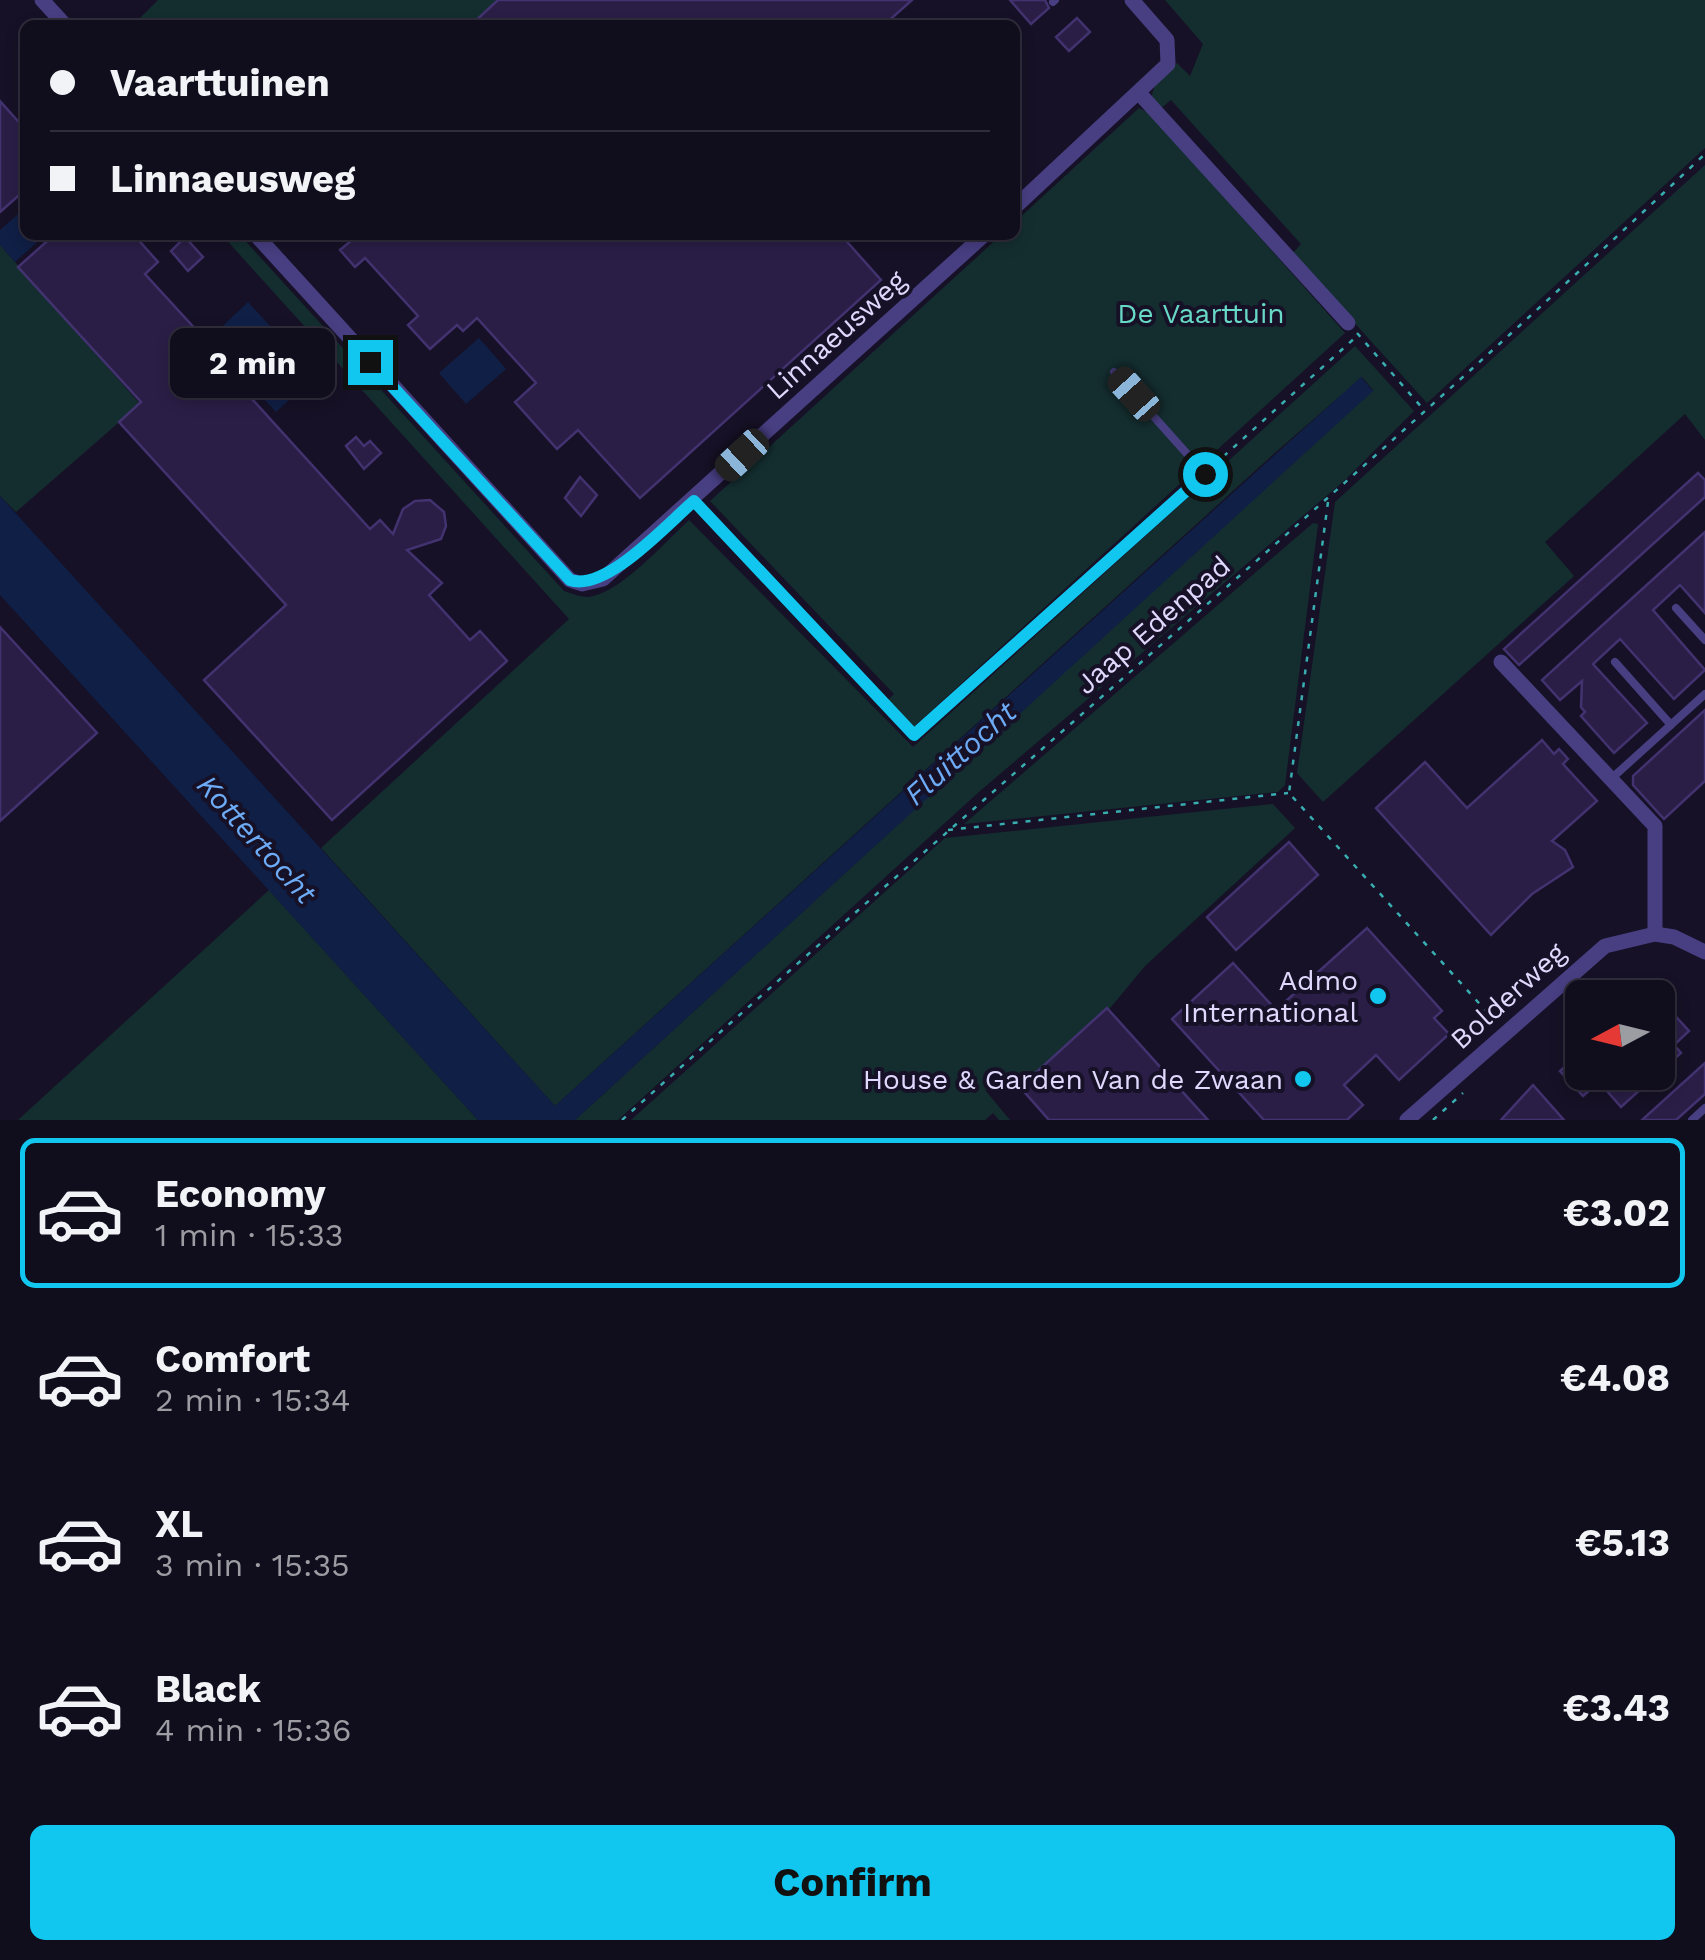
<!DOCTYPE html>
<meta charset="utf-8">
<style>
:root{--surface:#100d1c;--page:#1e1b29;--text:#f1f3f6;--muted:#9c9ca3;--line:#302d3b;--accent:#11c7f0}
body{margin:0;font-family:"Work Sans",sans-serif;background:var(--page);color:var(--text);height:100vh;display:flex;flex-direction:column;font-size:38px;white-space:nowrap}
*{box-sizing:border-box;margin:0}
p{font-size:32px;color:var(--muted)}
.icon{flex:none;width:55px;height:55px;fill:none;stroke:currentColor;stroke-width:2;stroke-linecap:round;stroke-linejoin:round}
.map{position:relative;height:1120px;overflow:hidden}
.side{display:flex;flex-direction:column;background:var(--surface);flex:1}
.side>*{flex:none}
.guide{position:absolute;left:20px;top:20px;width:1000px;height:220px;border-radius:15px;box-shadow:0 5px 15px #0003,0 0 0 2px var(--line);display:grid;align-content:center;height:220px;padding:0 30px;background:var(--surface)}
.needle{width:65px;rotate:263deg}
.tools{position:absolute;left:1565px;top:980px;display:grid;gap:20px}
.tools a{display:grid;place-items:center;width:110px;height:110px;border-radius:15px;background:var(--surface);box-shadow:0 5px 15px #0003,0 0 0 2px var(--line);font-size:50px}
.end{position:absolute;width:45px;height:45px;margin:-22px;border:12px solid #11c7f0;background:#111;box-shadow:0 0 0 5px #111}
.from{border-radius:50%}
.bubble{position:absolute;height:70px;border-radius:15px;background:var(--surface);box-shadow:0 5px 15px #0003,0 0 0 2px var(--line);font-size:32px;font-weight:700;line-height:70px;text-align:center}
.car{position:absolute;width:30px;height:60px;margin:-30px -15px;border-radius:12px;box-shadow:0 0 8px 2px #0007;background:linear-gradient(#222 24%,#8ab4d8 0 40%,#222 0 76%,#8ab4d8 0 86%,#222 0)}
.guide b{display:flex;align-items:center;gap:35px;height:95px;font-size:38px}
.guide b+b{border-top:2px solid var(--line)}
.guide i{width:25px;height:25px;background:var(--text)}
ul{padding:18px 0 0;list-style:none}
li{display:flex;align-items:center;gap:30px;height:150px;margin:0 20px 15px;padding:0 10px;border:5px solid transparent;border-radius:15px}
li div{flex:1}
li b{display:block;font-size:38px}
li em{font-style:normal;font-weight:700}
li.active{border-color:var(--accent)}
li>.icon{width:90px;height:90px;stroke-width:1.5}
.action{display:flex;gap:20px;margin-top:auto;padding:20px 30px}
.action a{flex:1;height:115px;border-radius:15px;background:var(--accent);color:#111;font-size:40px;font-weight:700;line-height:115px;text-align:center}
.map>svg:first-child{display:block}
.green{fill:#142e30}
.water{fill:#101f46}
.building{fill:#2a1e46;stroke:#433270;stroke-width:2.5}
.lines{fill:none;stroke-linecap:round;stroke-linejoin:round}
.path{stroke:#38aeb1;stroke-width:2.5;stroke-dasharray:5 8;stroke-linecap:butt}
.lane{stroke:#473f82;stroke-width:8}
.street{stroke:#473f82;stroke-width:15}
.route{stroke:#11c7f0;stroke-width:12}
.poi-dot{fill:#11c7f0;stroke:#161126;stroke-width:4}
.labels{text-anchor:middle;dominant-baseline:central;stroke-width:8;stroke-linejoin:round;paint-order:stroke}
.park-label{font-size:28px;fill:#68d9c6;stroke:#161126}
.street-label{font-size:28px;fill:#e0d8fd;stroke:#161126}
.poi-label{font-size:28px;fill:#e0d8fd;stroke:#161126;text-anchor:end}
.water-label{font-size:30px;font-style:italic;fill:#6dabf6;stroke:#161126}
</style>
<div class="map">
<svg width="1705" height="1120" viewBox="0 0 1705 1120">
<rect width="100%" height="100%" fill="#161126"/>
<g class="green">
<path d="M158 0H499L472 25H133Z"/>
<path d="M1165 0H1705V148L1427 403 1292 254 1301 244 1171 100 1160 109 1151 98 1155 85 1177 63 1190 76 1203 44Z"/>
<path d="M1139 108 1149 113 1345 333 908 732 883 705 894 694 710 501 1001 235H1015V222Z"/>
<path d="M1705 165V440L1685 414 1545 542 1574 576 1323 802 1297 773 1335 502Z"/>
<path d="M222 235H240L564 591C570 593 580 597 587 597 618 596 667 540 689 520L913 747 1355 346 1414 411 1344 481 980 791 618 1120H575L1373 390 1362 377 1277 451 555 1106 321 848 569 619Z"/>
<path d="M0 245 140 404 16 512 0 496Z"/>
<path d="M1313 523 1318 524 1285 785 1278 792 964 824Z"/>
<path d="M1273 804 1295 828 1145 966 1106 1013 1021 1093 985 1090 1010 1120H999L993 1113 985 1120H631L945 838Z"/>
<path d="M269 890 478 1120H18Z"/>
</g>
<g class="water">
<path d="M25 208V235H45L15 262 0 245V230Z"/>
<path d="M248 302 316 376 276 412 209 339Z"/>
<path d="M479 338 506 369 466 404 439 373Z"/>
<path d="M1361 377 1373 391 575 1120H478L0 595V496L555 1106Z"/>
</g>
<g class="building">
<path d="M498 0H912L884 25H471Z"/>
<path d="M1010 0H1045L1049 8 1031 24Z"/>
<path d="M1077 18 1090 32 1069 51 1056 37Z"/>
<path d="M0 101 25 129V190L0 212Z"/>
<path d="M54 235H134L158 262 145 274 199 333 195 336 370 529 380 520 393 534 403 509 415 501 430 500 444 512 446 526 441 539 407 550 442 583 429 595 470 640 480 631 507 661 332 820 204 680 286 605 119 422 141 402 18 267Z"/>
<path d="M358 235H841L881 280 640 498 578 430 557 449 515 402 536 383 477 318 463 331 457 325 430 349 408 325 418 316 365 258 355 267 340 250Z"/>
<path d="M185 237 203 257 188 271 171 251Z"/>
<path d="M356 437 364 446 370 441 381 453 364 469 346 446Z"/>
<path d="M1698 473 1705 480V497L1519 665 1504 649Z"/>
<path d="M580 477 597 495 581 516 565 498Z"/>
<path d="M1705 532V613L1680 585 1653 610 1705 670 1674 699 1620 639 1593 664 1647 723 1614 753 1581 716 1585 712 1581 707 1582 681 1560 700 1542 680Z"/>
<path d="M0 627 97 733 0 821Z"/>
<path d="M1705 710V781L1664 819 1633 785V776Z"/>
<path d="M1542 740 1554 754 1559 749 1568 759 1563 764 1597 801 1552 841 1565 850 1573 867 1532 894 1491 935 1376 808 1425 762 1467 808Z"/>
<path d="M1289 842 1318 875 1236 950 1207 917Z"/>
<path d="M1367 928 1442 1011 1434 1018 1449 1034 1399 1080 1376 1055 1344 1085 1363 1105 1347 1120H1264L1172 1019 1233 963 1276 1010Z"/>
<path d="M1658 997 1689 1031 1674 1045 1681 1053 1621 1107 1599 1082 1583 1096 1560 1071 1582 1051V1072H1658Z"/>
<path d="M1107 1008 1208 1120H1049L1020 1087Z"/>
<path d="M1705 1063V1094L1676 1120H1642Z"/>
<path d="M1533 1085 1564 1120H1501Z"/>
</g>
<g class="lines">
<g class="path">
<path d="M1357 333 1424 410"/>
<path d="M1214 465 1357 336"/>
<path d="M1328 502 1289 793 1496 1022"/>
<path d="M948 830 1288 793"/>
<path d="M622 1120C982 796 1353 486 1705 154"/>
<path d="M1433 1120 1463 1093"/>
</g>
<g class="lane">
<path d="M1053 2 1055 0"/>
<path d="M694 501 915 735 1205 474 1114 372"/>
<path d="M1676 608 1705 640"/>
<path d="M1615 662 1671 725"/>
<path d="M1612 778 1705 694"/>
<path d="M1692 1120 1705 1108"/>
</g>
<g class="street">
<path d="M42 0 65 25"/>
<path d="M1140 94 1348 323"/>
<path d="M1015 207 1168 64 1167 40 1132 0"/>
<path d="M256 235 570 580 582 584 603 579 984 235"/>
<path d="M1501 662 1655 826V934"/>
<path d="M1407 1120 1605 946 1655 934 1674 937 1705 952"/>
</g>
</g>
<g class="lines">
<path class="route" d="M370 362 570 580C606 592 666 525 694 501L914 735 1205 474"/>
</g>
<g class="poi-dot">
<circle cx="1378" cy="996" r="10"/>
<circle cx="1303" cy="1079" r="10"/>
</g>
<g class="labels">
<g class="park-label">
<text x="1201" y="313">De Vaarttuin</text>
</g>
<g class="street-label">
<text transform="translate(836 335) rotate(-42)">Linnaeusweg</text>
<text transform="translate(1153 625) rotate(-41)">Jaap Edenpad</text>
<text transform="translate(1508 996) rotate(-42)">Bolderweg</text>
</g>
<g class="poi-label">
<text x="1358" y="980">Admo<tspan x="1358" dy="32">International</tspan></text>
<text x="1283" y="1079">House &amp; Garden Van de Zwaan</text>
</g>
<g class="water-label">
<text transform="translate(960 753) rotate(-42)">Fluittocht</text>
<text transform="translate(257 839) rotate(48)">Kottertocht</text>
</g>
</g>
</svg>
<div class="tools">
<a><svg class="needle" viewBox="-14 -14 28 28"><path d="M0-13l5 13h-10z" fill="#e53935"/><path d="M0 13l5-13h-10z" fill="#9c9ca3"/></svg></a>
</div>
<i class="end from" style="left:1205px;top:474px"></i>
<i class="end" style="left:370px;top:362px"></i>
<div class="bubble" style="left:170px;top:328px;width:165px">2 min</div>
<i class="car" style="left:1134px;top:394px;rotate:318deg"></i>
<i class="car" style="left:742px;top:455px;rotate:227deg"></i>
<div class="guide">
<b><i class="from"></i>Vaarttuinen</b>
<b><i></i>Linnaeusweg</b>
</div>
</div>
<section class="side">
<ul>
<li class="active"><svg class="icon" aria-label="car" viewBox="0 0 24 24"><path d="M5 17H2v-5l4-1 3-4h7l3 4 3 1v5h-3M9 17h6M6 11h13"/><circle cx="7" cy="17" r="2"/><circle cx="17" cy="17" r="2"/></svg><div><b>Economy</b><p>1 min · 15:33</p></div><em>€3.02</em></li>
<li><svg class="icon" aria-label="car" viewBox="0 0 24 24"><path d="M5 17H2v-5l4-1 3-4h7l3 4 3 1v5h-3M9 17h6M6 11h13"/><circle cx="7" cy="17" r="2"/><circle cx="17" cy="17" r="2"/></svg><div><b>Comfort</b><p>2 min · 15:34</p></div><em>€4.08</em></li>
<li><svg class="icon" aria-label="car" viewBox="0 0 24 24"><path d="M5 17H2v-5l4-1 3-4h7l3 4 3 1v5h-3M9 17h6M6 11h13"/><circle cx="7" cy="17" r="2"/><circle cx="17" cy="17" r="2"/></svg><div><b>XL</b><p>3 min · 15:35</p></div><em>€5.13</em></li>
<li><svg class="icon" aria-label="car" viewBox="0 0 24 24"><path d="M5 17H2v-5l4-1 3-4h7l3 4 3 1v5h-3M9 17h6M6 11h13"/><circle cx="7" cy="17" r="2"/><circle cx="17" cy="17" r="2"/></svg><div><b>Black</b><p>4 min · 15:36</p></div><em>€3.43</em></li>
</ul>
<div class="action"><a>Confirm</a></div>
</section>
